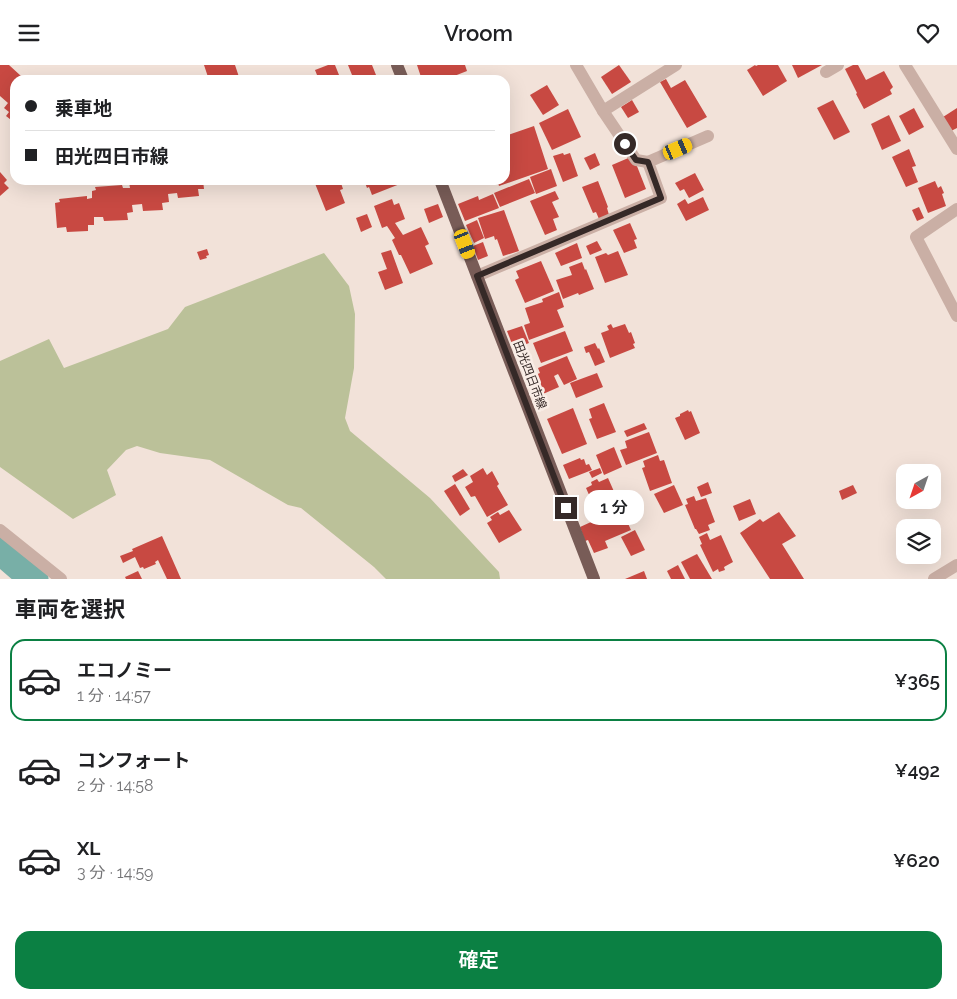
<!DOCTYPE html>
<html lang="ja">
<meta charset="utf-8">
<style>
:root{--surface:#fff;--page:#f6f6f6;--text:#202124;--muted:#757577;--line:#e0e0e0;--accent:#0b8043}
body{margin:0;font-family:Raleway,"Noto Sans JP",sans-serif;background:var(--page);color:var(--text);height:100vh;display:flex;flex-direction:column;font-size:19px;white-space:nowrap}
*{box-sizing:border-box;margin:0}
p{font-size:16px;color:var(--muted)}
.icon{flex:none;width:28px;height:28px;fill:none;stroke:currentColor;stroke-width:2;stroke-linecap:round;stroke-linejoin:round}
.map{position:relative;height:514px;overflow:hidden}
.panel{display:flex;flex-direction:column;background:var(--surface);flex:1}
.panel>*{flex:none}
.hud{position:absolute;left:10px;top:10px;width:500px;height:110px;border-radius:15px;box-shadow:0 5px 20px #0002;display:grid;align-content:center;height:110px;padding:0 15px;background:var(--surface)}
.needle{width:32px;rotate:220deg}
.tools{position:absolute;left:896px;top:399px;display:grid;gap:10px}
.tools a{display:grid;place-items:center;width:45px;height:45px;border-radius:10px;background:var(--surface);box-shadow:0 5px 20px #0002;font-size:25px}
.end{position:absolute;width:22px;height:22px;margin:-11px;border:6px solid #352927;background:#fff;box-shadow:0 0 0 2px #fff}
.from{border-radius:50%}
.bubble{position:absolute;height:35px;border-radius:15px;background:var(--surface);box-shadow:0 5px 20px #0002;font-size:16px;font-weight:600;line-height:35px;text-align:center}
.car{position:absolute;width:15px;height:30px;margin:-15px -8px;border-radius:6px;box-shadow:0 0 4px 1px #0007;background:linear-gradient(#f5c518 24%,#345 0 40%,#f5c518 0 76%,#345 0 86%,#f5c518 0)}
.hud b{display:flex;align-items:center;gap:18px;height:48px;font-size:19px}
.hud b+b{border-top:1px solid var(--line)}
.hud i{width:12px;height:12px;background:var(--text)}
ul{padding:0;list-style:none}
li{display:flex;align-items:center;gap:15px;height:82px;margin:0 10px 8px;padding:0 5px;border:2px solid transparent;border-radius:15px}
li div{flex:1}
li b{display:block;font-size:19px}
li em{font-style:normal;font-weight:600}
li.selected{border-color:var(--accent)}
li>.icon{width:45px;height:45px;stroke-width:1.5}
h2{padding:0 15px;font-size:22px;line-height:60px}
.action{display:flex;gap:10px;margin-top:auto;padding:10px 15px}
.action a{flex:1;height:58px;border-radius:15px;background:var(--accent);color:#fff;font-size:20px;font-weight:600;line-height:58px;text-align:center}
header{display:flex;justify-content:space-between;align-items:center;height:65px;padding:0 15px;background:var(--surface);font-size:22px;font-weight:600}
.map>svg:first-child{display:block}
.green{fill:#bbc199}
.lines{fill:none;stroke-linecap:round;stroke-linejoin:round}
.river{stroke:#78afa7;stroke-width:29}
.building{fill:#c84942}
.minor{stroke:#caafa5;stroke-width:12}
.major{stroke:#785c57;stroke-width:12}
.route{stroke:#352927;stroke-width:6}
.labels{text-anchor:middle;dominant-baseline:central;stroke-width:5;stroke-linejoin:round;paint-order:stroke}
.street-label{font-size:12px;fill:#352927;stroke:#f9ede6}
</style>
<header><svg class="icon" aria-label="menu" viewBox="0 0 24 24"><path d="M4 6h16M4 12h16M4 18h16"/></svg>Vroom<svg class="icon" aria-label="heart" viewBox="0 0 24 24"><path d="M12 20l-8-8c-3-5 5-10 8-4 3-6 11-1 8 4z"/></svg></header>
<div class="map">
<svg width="957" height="514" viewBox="0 0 957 514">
<rect width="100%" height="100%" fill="#f2e2d9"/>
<path class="green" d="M324 188 349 221 355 249 354 303 345 353 350 366 430 433 499 507 500 514H386L374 502 301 443 288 440 210 395 160 388 137 381 126 385 107 405 116 430 73 454 0 402V296L49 274 64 303 168 264 185 242Z"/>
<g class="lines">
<path class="river" d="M0 485 34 514"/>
</g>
<g class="building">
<path d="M0 0H9L21 11 19 14 20 15H15V58L6 51 9 47 4 43 8 38 0 31Z"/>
<path d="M204 0H235L239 12 230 15H209Z"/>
<path d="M328 0H335L341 15H319L315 5Z"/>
<path d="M348 0H372L378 15H354Z"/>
<path d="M417 0H465L467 6 444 15H441L440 12 432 15H422Z"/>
<path d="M619 0 631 17 612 29 601 12Z"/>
<path d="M755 0 756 1 758 0H778L787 16 763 31 747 5Z"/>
<path d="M792 0H822L798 13Z"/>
<path d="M853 0H858L866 15 884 6 893 22 890 25 892 29 864 44 856 29 857 28 845 4Z"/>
<path d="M666 14 671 23 685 15 707 52 687 63 660 17Z"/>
<path d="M547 20 559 40 543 50 530 30Z"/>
<path d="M632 35 639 47 628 53 621 42Z"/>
<path d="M833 35 850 67 834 75 817 43Z"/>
<path d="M914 43 924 62 909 70 899 51Z"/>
<path d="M957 43V63L951 66 943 52Z"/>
<path d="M568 44 581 72 552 85 539 58Z"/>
<path d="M889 50 901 76 882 85 871 59Z"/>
<path d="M534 61 548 104 499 121 497 115H505V71Z"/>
<path d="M909 84 916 101 912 102 918 117 906 122 892 92Z"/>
<path d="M563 88 564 90 570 88 578 111 563 117 553 91Z"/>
<path d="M595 88 600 100 590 105 584 93Z"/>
<path d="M633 91 646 124 625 133 612 100Z"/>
<path d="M551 104 557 121 536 129 530 112Z"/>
<path d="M0 107 7 115 4 118 9 123 0 131Z"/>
<path d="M695 108 704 125 689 133 684 124 680 126 675 118Z"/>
<path d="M529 114 535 128 500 142 494 128Z"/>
<path d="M134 115H203L204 124H198L199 131 178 133 177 128 168 129 169 137 162 138 163 145 143 146 142 139 132 140 133 147 127 148 128 155 104 156 103 152H94V160H88V166L67 167 66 162 57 163 55 138 60 137 59 134 87 131V134L92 133V126L96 125 95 122 122 120 123 123H130L129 117 134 116Z"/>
<path d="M316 115H340L343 124 340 125 345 138 326 146 314 116Z"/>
<path d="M364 115H410L372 130 369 122 367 123Z"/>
<path d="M598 116 608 142 607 143 609 150 599 154 596 147 593 148 582 122Z"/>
<path d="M935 116 938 123 941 121 944 128 942 129 946 141 928 148 918 123Z"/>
<path d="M555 126 559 134 552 137 559 152 553 154 557 165 545 170 530 136Z"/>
<path d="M493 129 499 143 465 156 458 139 478 131 479 135Z"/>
<path d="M703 132 709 145 686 156 677 139 685 134 688 139Z"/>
<path d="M392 134 394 140 399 138 405 154 395 158 403 170 421 162 429 179 425 181 433 199 410 209 401 190H399L392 175 395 173 387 161 382 163 374 141Z"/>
<path d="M438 139 443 152 429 158 424 144Z"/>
<path d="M919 142 924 153 917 156 912 145Z"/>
<path d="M504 145 519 186 503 191 497 174 495 175 494 171 485 174 478 153Z"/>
<path d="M367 149 372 162 361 167 356 153Z"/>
<path d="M477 155 484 173 474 178 466 160Z"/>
<path d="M630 158 637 174 634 175 637 183 624 188 613 165Z"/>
<path d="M597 176 602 185 590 190 586 181Z"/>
<path d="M483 177 488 191 478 195 473 181Z"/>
<path d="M577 178 582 193 561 201 555 188Z"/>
<path d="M207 184 209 190 206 191 207 193 200 195 197 187Z"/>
<path d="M391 185 403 218 385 225 378 207 387 204 381 188Z"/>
<path d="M618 186 628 210 605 218 595 192 606 188 608 190Z"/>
<path d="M541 196 554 226 525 238 515 215 519 213 516 206Z"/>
<path d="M582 197 585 205 586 204 594 224 579 230 578 228 563 234 556 215 572 210 569 202Z"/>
<path d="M559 227 564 242 557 245 564 262 529 275 524 260 530 258 525 243 543 237 542 234Z"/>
<path d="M611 259 613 263 625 259 629 268 631 267 635 278 633 279 635 283 610 293 601 268 609 265 607 261Z"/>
<path d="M522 261 529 278 514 284 507 266Z"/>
<path d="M565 266 573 286 541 298 533 278Z"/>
<path d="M595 278 598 284 599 283 605 297 595 301 589 287 586 288 584 282Z"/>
<path d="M567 291 577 314 564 320 558 309 554 311 559 322 543 329 535 310 540 308 538 303Z"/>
<path d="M597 308 603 322 576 333 570 318Z"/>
<path d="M604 338 616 367 597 374 589 354 592 353 589 344Z"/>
<path d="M573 343 587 379 562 389 547 354Z"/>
<path d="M688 345 689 347 691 346 700 368 685 375 675 353 680 351V349Z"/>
<path d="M644 358 647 364 627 372 624 366Z"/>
<path d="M649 367 657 388 626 400 620 385 627 383 625 376Z"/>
<path d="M614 382 622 402 604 410 596 390Z"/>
<path d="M658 390 660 396 664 395 672 418 650 426 642 403 645 402 643 396Z"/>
<path d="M580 393 581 395 584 394 586 400 589 399 592 405 569 414 563 400Z"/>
<path d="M483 403 487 410 492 406 499 419 497 421 508 440 487 452 475 431 471 432 465 422 473 417 470 411Z"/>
<path d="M600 403 602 408 592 413 589 407Z"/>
<path d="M463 404 468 410 455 417 452 411Z"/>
<path d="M608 413 620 440 623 438 629 450 625 452 631 465 605 476 608 483 594 488 588 475 585 476 580 462 591 457 589 453 598 450 586 423 592 420 591 417 597 414 599 417Z"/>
<path d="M708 417 712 428 701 432 697 422Z"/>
<path d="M455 419 470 444 460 451 444 426Z"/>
<path d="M674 420 683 440 664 448 654 429Z"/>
<path d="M853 420 857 428 842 435 839 426Z"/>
<path d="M694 431 696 436 706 433 715 457 708 460 710 465 699 469 696 464H695L685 440 688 439 686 434Z"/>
<path d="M750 434 756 449 739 456 733 441Z"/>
<path d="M509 445 522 465 499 478 487 458 492 455 490 452 498 447 500 450Z"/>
<path d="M779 447 796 471 782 479 804 514H770L740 468 760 454 763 457Z"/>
<path d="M635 465 645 485 631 491 621 472Z"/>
<path d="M707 468 710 475 721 470 733 497 724 502 725 505 719 507 718 504 713 507 700 480 702 479 699 472Z"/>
<path d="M162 471 181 514H167L158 495 155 497 156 499 144 504 143 502 140 503 135 492 123 498 120 491 133 486 132 484Z"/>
<path d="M697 489 712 514H690L681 497Z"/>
<path d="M678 500 685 514H671L667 506Z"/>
<path d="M138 506 142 514H126L125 512Z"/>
<path d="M644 506 647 514H625Z"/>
</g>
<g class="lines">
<g class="minor">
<path d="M576 0 603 46 636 95 648 97"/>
<path d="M905 0 957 84"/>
<path d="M826 7 838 0"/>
<path d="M603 46 676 0"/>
<path d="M957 144 916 172 957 251"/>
<path d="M477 211 661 133 648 97 708 71"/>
<path d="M0 465 61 514"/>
<path d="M934 514 957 500"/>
</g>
<g class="major">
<path d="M397 0 403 15"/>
<path d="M440 115 594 514"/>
</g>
</g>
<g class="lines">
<path class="route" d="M566 443 477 211 661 133 648 97 636 95 625 79"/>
</g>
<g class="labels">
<g class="street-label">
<text transform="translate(530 310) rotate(69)">田光四日市線</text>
</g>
</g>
</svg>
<div class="tools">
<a><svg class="needle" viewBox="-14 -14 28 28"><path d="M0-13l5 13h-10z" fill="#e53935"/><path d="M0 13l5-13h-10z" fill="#757577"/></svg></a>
<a><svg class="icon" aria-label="layers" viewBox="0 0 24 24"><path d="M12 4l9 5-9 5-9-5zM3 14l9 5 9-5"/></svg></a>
</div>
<i class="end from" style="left:625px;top:79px"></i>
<i class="end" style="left:566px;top:443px"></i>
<div class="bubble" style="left:584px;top:425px;width:60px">1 分</div>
<i class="car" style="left:678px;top:84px;rotate:67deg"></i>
<i class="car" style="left:465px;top:179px;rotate:159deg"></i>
<div class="hud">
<b><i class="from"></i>乗車地</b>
<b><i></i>田光四日市線</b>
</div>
</div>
<section class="panel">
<h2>車両を選択</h2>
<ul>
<li class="selected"><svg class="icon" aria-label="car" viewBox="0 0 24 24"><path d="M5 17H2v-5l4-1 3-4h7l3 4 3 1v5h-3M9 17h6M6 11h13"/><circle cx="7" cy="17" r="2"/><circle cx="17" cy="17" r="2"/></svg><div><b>エコノミー</b><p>1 分 · 14:57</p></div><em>¥365</em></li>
<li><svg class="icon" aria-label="car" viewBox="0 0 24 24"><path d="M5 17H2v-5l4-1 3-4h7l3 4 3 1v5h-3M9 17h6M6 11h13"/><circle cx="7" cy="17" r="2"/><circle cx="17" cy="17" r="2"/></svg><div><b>コンフォート</b><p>2 分 · 14:58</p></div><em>¥492</em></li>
<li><svg class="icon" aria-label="car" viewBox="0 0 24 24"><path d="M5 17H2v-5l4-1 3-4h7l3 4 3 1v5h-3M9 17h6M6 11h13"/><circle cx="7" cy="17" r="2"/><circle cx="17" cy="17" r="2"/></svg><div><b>XL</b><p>3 分 · 14:59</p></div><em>¥620</em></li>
</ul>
<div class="action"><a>確定</a></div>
</section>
